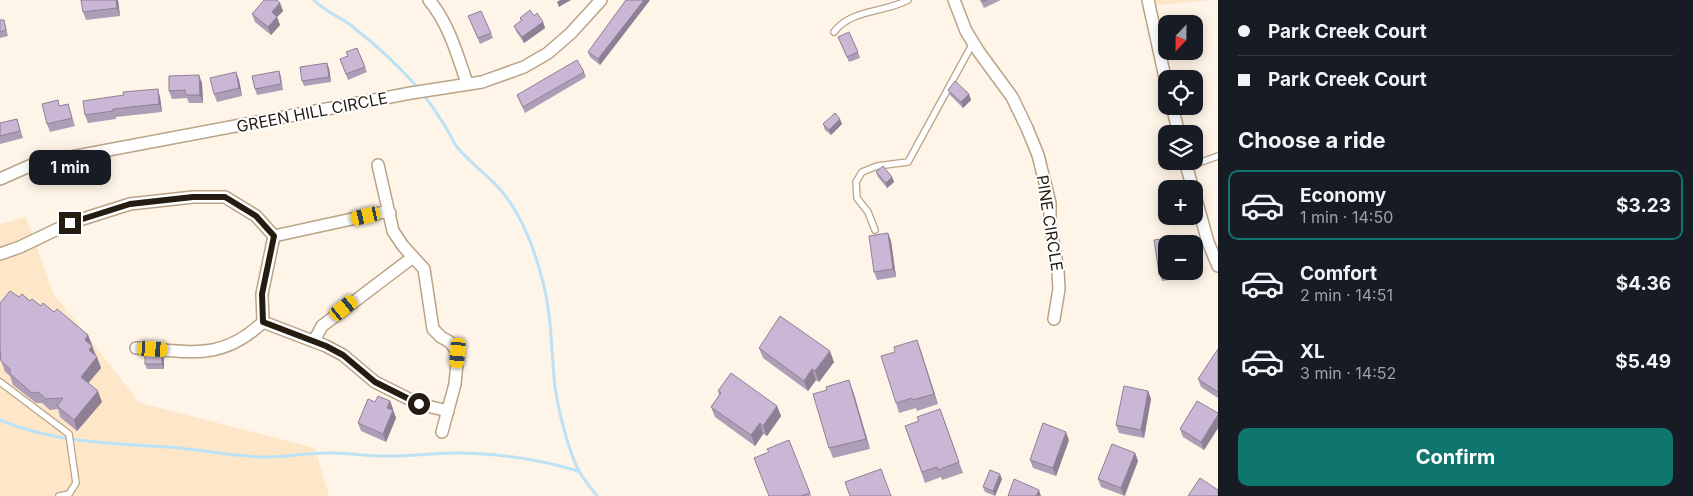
<!DOCTYPE html>
<meta charset="utf-8">
<style>
:root{--surface:#171b24;--page:#20242c;--text:#f1f3f6;--muted:#9ea1a6;--line:#363941;--accent:#0f766e}
body{margin:0;font-family:Inter,sans-serif;background:var(--page);color:var(--text);height:100vh;display:flex;flex-direction:column;font-size:19px;white-space:nowrap}
*{box-sizing:border-box;margin:0}
p{font-size:16px;color:var(--muted)}
.icon{flex:none;width:28px;height:28px;fill:none;stroke:currentColor;stroke-width:2;stroke-linecap:round;stroke-linejoin:round}
.map{position:relative;flex:1;overflow:hidden}
.drawer{display:flex;flex-direction:column;background:var(--surface);width:475px}
.drawer>*{flex:none}
.guide{display:grid;align-content:center;height:110px;padding:0 20px;background:var(--surface)}
.needle{width:32px;rotate:202deg}
.fabs{position:absolute;left:1158px;top:15px;display:grid;gap:10px}
.fabs a{display:grid;place-items:center;width:45px;height:45px;border-radius:10px;background:var(--surface);box-shadow:0 2px 12px #0003;font-size:25px}
.end{position:absolute;width:22px;height:22px;margin:-11px;border:6px solid #241c10;background:#fff;box-shadow:0 0 0 2px #fff}
.from{border-radius:50%}
.bubble{position:absolute;height:35px;border-radius:10px;background:var(--surface);box-shadow:0 2px 12px #0003;font-size:16px;font-weight:700;line-height:35px;text-align:center}
.car{position:absolute;width:15px;height:30px;margin:-15px -8px;border-radius:6px;box-shadow:0 0 4px 1px #0007;background:linear-gradient(#f5c518 24%,#345 0 40%,#f5c518 0 76%,#345 0 86%,#f5c518 0)}
.guide b{display:flex;align-items:center;gap:18px;height:48px;font-size:19px}
.guide b+b{border-top:1px solid var(--line)}
.guide i{width:12px;height:12px;background:var(--text)}
ul{padding:0;list-style:none}
li{display:flex;align-items:center;gap:15px;height:70px;margin:0 10px 8px;padding:0 10px;border:2px solid transparent;border-radius:10px}
li div{flex:1}
li b{display:block;font-size:19px}
li em{font-style:normal;font-weight:700}
li.active{border-color:var(--accent)}
li>.icon{width:45px;height:45px;stroke-width:1.5}
h2{padding:0 20px;font-size:22px;line-height:60px}
.button{display:flex;gap:10px;margin-top:auto;padding:10px 20px}
.button a{flex:1;height:58px;border-radius:10px;background:var(--accent);color:#fff;font-size:20px;font-weight:700;line-height:58px;text-align:center}
main{display:flex;flex:1;min-height:0}
.map>svg:first-child{display:block}
.built{fill:#fee6c8}
.lines{fill:none;stroke-linecap:round;stroke-linejoin:round}
.stream{stroke:#bde2f5;stroke-width:3}
.lane-casing{stroke:#baa386;stroke-width:8}
.street-casing{stroke:#baa386;stroke-width:14}
.lane{stroke:#fff;stroke-width:5.5}
.street{stroke:#fff;stroke-width:11}
.wall{fill:#ae9db7}
.shaded-wall{fill:#8d8095}
.building{fill:#cab7d5;stroke:#8d8095}
.route{stroke:#241c10;stroke-width:6}
.labels{text-anchor:middle;dominant-baseline:central;stroke-width:4;stroke-linejoin:round;paint-order:stroke}
.street-label{font-size:16px;fill:#241c10;stroke:#fff}
</style>
<main>
<div class="map">
<svg width="1218" height="496" viewBox="0 0 1218 496">
<rect width="100%" height="100%" fill="#fef4e7"/>
<g class="built">
<path d="M1149 0H1210L1150 6Z"/>
<path d="M26 217 53 293 140 403 315 448 329 496H0V224Z"/>
</g>
<g class="lines">
<g class="stream">
<path d="M314 0C325 12 341 17 353 27 376 45 399 66 418 88"/>
<path d="M422 93C432 105 440 118 448 131 451 136 453 142 457 147 469 162 485 173 498 187 519 210 533 245 541 275 552 311 551 350 555 387 558 409 569 453 579 471 584 480 591 488 597 496"/>
<path d="M0 420C55 443 109 443 167 447 200 449 232 457 265 457 286 457 306 453 326 453 345 452 364 456 383 456 407 457 431 453 455 453 497 453 538 459 578 471"/>
</g>
<g class="lane-casing">
<g id="lane">
<path d="M834 32C851 9 884 13 908 0"/>
<path d="M1187 167 1218 156"/>
<path d="M875 230 868 212 857 198 856 182 862 172 877 166 908 162 973 43"/>
<path d="M0 382 69 434 76 483 69 494 59 496"/>
</g>
</g>
<g class="street-casing">
<g id="street">
<path d="M429 0C449 24 457 54 467 83"/>
<path d="M954 0 966 31 979 52 1012 97 1027 128 1038 155 1050 203V223L1058 271 1059 289 1054 319"/>
<path d="M1148 0 1166 82"/>
<path d="M1172 106 1179 134"/>
<path d="M1185 161 1193 189"/>
<path d="M378 165 393 231 403 246 424 269 433 329 441 337 450 342 458 353 455 384 442 432"/>
<path d="M0 179 34 164 411 93 482 82 524 67 548 53 571 33 601 0"/>
<path d="M1194 192 1208 242 1218 266"/>
<path d="M0 254 20 247 70 223 130 204 193 197H225L256 216 274 236"/>
<path d="M263 322 262 294 274 236 384 212 390 213"/>
<path d="M314 341 322 326 413 257"/>
<path d="M136 348C189 351 221 362 263 322L326 346 343 355 375 382 419 404 448 411"/>
</g>
</g>
<use href="#lane" class="lane"/>
<use href="#street" class="street"/>
</g>
<g class="wall">
<path d="M81 0H118L120 16 86 20 83 12Z"/>
<path d="M626 0H650L600 65 590 57 588 52Z"/>
<path d="M980 0H1001L984 8Z"/>
<path d="M280 3 283 11 277 17 280 25 271 35 255 22 252 14Z"/>
<path d="M468 16 491 33 493 38 480 44Z"/>
<path d="M534 16 543 22 545 28 524 43 516 31 514 26 521 21 520 18Z"/>
<path d="M0 20H4L8 36 0 38Z"/>
<path d="M838 37 858 52 860 58 849 62Z"/>
<path d="M357 48 367 72 348 80 340 59 348 56Z"/>
<path d="M329 68 331 82 304 86 302 81Z"/>
<path d="M279 71 281 76 283 90 257 95 255 89Z"/>
<path d="M236 72 239 80 242 96 217 102 214 94Z"/>
<path d="M584 72 586 77 525 113 517 95Z"/>
<path d="M202 83 203 103H189L187 98 172 99 169 91Z"/>
<path d="M948 90 971 100 963 108 950 95Z"/>
<path d="M160 97 162 112 116 117V119L88 123 85 115Z"/>
<path d="M68 104 75 126 50 132 47 124 60 106Z"/>
<path d="M17 119 23 138 0 144V123Z"/>
<path d="M823 124H842L831 135 825 130Z"/>
<path d="M876 172 892 177 894 182 887 188 878 177Z"/>
<path d="M888 233 891 241 896 277 877 280 874 272Z"/>
<path d="M1166 271H1175L1176 279 1162 281 1159 273Z"/>
<path d="M19 297 30 301 54 312 88 335 101 368 88 383 102 402 77 431 60 417 58 409 50 410 42 403H36L13 385 10 376 5 372 0 357V303Z"/>
<path d="M917 340 938 404 917 411 916 408 899 413 896 403 895 352Z"/>
<path d="M759 348 834 362 819 382 816 380 808 391 763 358Z"/>
<path d="M1218 349V398L1201 387 1198 379Z"/>
<path d="M162 353 164 359V369H147L145 364Z"/>
<path d="M827 390 853 391 870 449 833 458 829 448Z"/>
<path d="M718 391 777 406 781 416 767 436 763 434 755 446 715 417 711 407 719 395Z"/>
<path d="M1148 391 1151 399 1144 438 1119 433 1116 425Z"/>
<path d="M390 401 393 409V410L396 418 386 442 361 431 358 423 375 402Z"/>
<path d="M940 409 963 473 942 480 941 477 925 483 905 426 919 421Z"/>
<path d="M1218 413V428L1204 450 1183 437 1180 429Z"/>
<path d="M1069 440 1056 476 1033 468 1030 460Z"/>
<path d="M1135 453 1138 461 1125 496 1101 487 1098 479Z"/>
<path d="M1002 479 995 496 985 492 983 487Z"/>
<path d="M810 493 811 496H769Z"/>
</g>
<g class="shaded-wall">
<path d="M116 0H118L120 16 117 8Z"/>
<path d="M560 0H571L559 7 557 2Z"/>
<path d="M644 0H650L600 65 598 59Z"/>
<path d="M280 3 283 11 277 17 280 25 271 35 268 27 272 12Z"/>
<path d="M543 22 545 28 524 43 522 37Z"/>
<path d="M327 63 329 68 331 82 329 77Z"/>
<path d="M236 72 239 80 242 96 239 88Z"/>
<path d="M199 75 202 83 203 103 200 95Z"/>
<path d="M158 89 160 97 162 112 159 104Z"/>
<path d="M969 94 971 100 963 108 961 102Z"/>
<path d="M840 119 842 124 831 135 829 130Z"/>
<path d="M892 177 894 182 887 188 886 183Z"/>
<path d="M888 233 891 241 896 277 893 269Z"/>
<path d="M88 335 92 345 85 340Z"/>
<path d="M917 340 921 351 938 404 934 394Z"/>
<path d="M92 346 96 357 89 350Z"/>
<path d="M830 351 834 362 819 382 815 371Z"/>
<path d="M162 353 164 359V369L162 364Z"/>
<path d="M97 357 101 368 85 387 81 377Z"/>
<path d="M812 369 816 380 808 391 804 381Z"/>
<path d="M849 380 853 391 870 449 866 439Z"/>
<path d="M98 391 102 402 77 431 74 420Z"/>
<path d="M1148 391 1151 399 1144 438 1141 430Z"/>
<path d="M390 401 393 409 390 416 387 408Z"/>
<path d="M777 406 781 416 767 436 763 426Z"/>
<path d="M393 410 396 418 386 442 383 434Z"/>
<path d="M1218 415V428L1204 450 1201 442Z"/>
<path d="M760 423 763 434 755 446 751 435Z"/>
<path d="M1066 432 1069 440 1056 476 1053 468Z"/>
<path d="M1135 453 1138 461 1124 496 1121 488Z"/>
<path d="M1000 474 1002 479 995 496 993 491Z"/>
<path d="M1039 490 1041 496H1036Z"/>
</g>
<g class="building">
<path d="M81 0H116L117 8 83 12Z"/>
<path d="M264 0H277L280 3 272 12 277 17 268 27 252 14Z"/>
<path d="M626 0H644L598 59 588 52Z"/>
<path d="M981 0H987L982 2Z"/>
<path d="M530 10 534 16 537 13 543 22 522 37 514 26 522 20 520 18Z"/>
<path d="M481 11 491 33 478 38 468 16Z"/>
<path d="M0 20H4L6 30 0 32Z"/>
<path d="M849 32 858 52 847 57 838 37Z"/>
<path d="M357 48 365 67 346 74 340 59 348 56 346 52Z"/>
<path d="M577 60 584 72 523 107 517 95Z"/>
<path d="M327 63 329 77 302 81 300 67Z"/>
<path d="M279 71 281 84 255 89 252 76Z"/>
<path d="M236 72 239 88 214 94 210 78Z"/>
<path d="M199 75 200 95H186L185 90 169 91V76Z"/>
<path d="M955 81 969 94 961 102 948 90Z"/>
<path d="M158 89 159 104 113 109V111L85 115 83 101 124 95 123 92Z"/>
<path d="M58 100 59 106 68 104 72 118 47 124 42 104Z"/>
<path d="M835 113 840 119 829 130 823 124Z"/>
<path d="M17 119 20 131 0 136V123Z"/>
<path d="M883 166 892 177 886 183 876 172Z"/>
<path d="M888 233 893 269 874 272 869 236Z"/>
<path d="M1169 238 1170 244H1166V271H1173L1159 273 1154 240Z"/>
<path d="M10 291 19 297 22 294 30 301 32 299 41 306 43 303 54 312 57 309 88 335 85 340 92 346 89 350 97 357 81 377 98 391 74 420 57 406 63 398 46 399 38 392 32 393 10 374V369L1 361 0 349V303Z"/>
<path d="M780 316 830 351 815 371 812 369 804 381 759 348Z"/>
<path d="M917 340 934 394 913 400 912 398 896 403 881 356 895 352 894 347Z"/>
<path d="M1218 349V392L1198 379Z"/>
<rect x="145" y="353" width="17" height="11"/>
<path d="M731 373 777 406 763 426 760 423 751 435 711 407 721 393 718 391Z"/>
<path d="M849 380 866 439 829 448 813 394 827 390 826 387Z"/>
<path d="M1124 386 1148 391 1141 430 1116 425Z"/>
<path d="M378 396 390 401 387 408 393 410 383 434 358 423 368 399 375 402Z"/>
<path d="M1197 401 1218 413V415L1201 442 1180 429Z"/>
<path d="M940 409 959 462 938 470 937 467 922 472 905 426 919 421 917 417Z"/>
<path d="M1043 423 1066 432 1053 468 1030 460Z"/>
<path d="M789 440 810 493 801 496H769L754 458 769 452 767 449Z"/>
<path d="M1112 444 1135 453 1121 488 1098 479Z"/>
<path d="M881 469 891 496H850L845 482Z"/>
<path d="M990 470 1000 474 993 491 983 487Z"/>
<path d="M1200 478 1218 490V496H1188Z"/>
<path d="M1014 479 1039 490 1036 496H1008Z"/>
</g>
<g class="lines">
<path class="route" d="M70 223 130 204 193 197H225L256 216 274 236 262 294 263 322 326 346 343 355 375 382 419 404"/>
</g>
<g class="labels">
<g class="street-label">
<text transform="translate(312 112) rotate(-11)">GREEN HILL CIRCLE</text>
<text transform="translate(1050 223) rotate(81)">PINE CIRCLE</text>
</g>
</g>
</svg>
<div class="fabs">
<a><svg class="needle" viewBox="-14 -14 28 28"><path d="M0-13l5 13h-10z" fill="#e53935"/><path d="M0 13l5-13h-10z" fill="#9ea1a6"/></svg></a>
<a><svg class="icon" aria-label="locate" viewBox="0 0 24 24"><circle cx="12" cy="12" r="6"/><path d="M12 2v4M12 18v4M2 12h4M18 12h4"/></svg></a>
<a><svg class="icon" aria-label="layers" viewBox="0 0 24 24"><path d="M12 4l9 5-9 5-9-5zM3 14l9 5 9-5"/></svg></a>
<a>+</a>
<a>−</a>
</div>
<i class="end from" style="left:419px;top:404px"></i>
<i class="end" style="left:70px;top:223px"></i>
<div class="bubble" style="left:29px;top:150px;width:82px">1 min</div>
<i class="car" style="left:366px;top:216px;rotate:257deg"></i>
<i class="car" style="left:344px;top:308px;rotate:51deg"></i>
<i class="car" style="left:153px;top:349px;rotate:93deg"></i>
<i class="car" style="left:458px;top:353px;rotate:185deg"></i>
</div>
<section class="drawer">
<div class="guide">
<b><i class="from"></i>Park Creek Court</b>
<b><i></i>Park Creek Court</b>
</div>
<h2>Choose a ride</h2>
<ul>
<li class="active"><svg class="icon" aria-label="car" viewBox="0 0 24 24"><path d="M5 17H2v-5l4-1 3-4h7l3 4 3 1v5h-3M9 17h6M6 11h13"/><circle cx="7" cy="17" r="2"/><circle cx="17" cy="17" r="2"/></svg><div><b>Economy</b><p>1 min · 14:50</p></div><em>$3.23</em></li>
<li><svg class="icon" aria-label="car" viewBox="0 0 24 24"><path d="M5 17H2v-5l4-1 3-4h7l3 4 3 1v5h-3M9 17h6M6 11h13"/><circle cx="7" cy="17" r="2"/><circle cx="17" cy="17" r="2"/></svg><div><b>Comfort</b><p>2 min · 14:51</p></div><em>$4.36</em></li>
<li><svg class="icon" aria-label="car" viewBox="0 0 24 24"><path d="M5 17H2v-5l4-1 3-4h7l3 4 3 1v5h-3M9 17h6M6 11h13"/><circle cx="7" cy="17" r="2"/><circle cx="17" cy="17" r="2"/></svg><div><b>XL</b><p>3 min · 14:52</p></div><em>$5.49</em></li>
</ul>
<div class="button"><a>Confirm</a></div>
</section>
</main>
